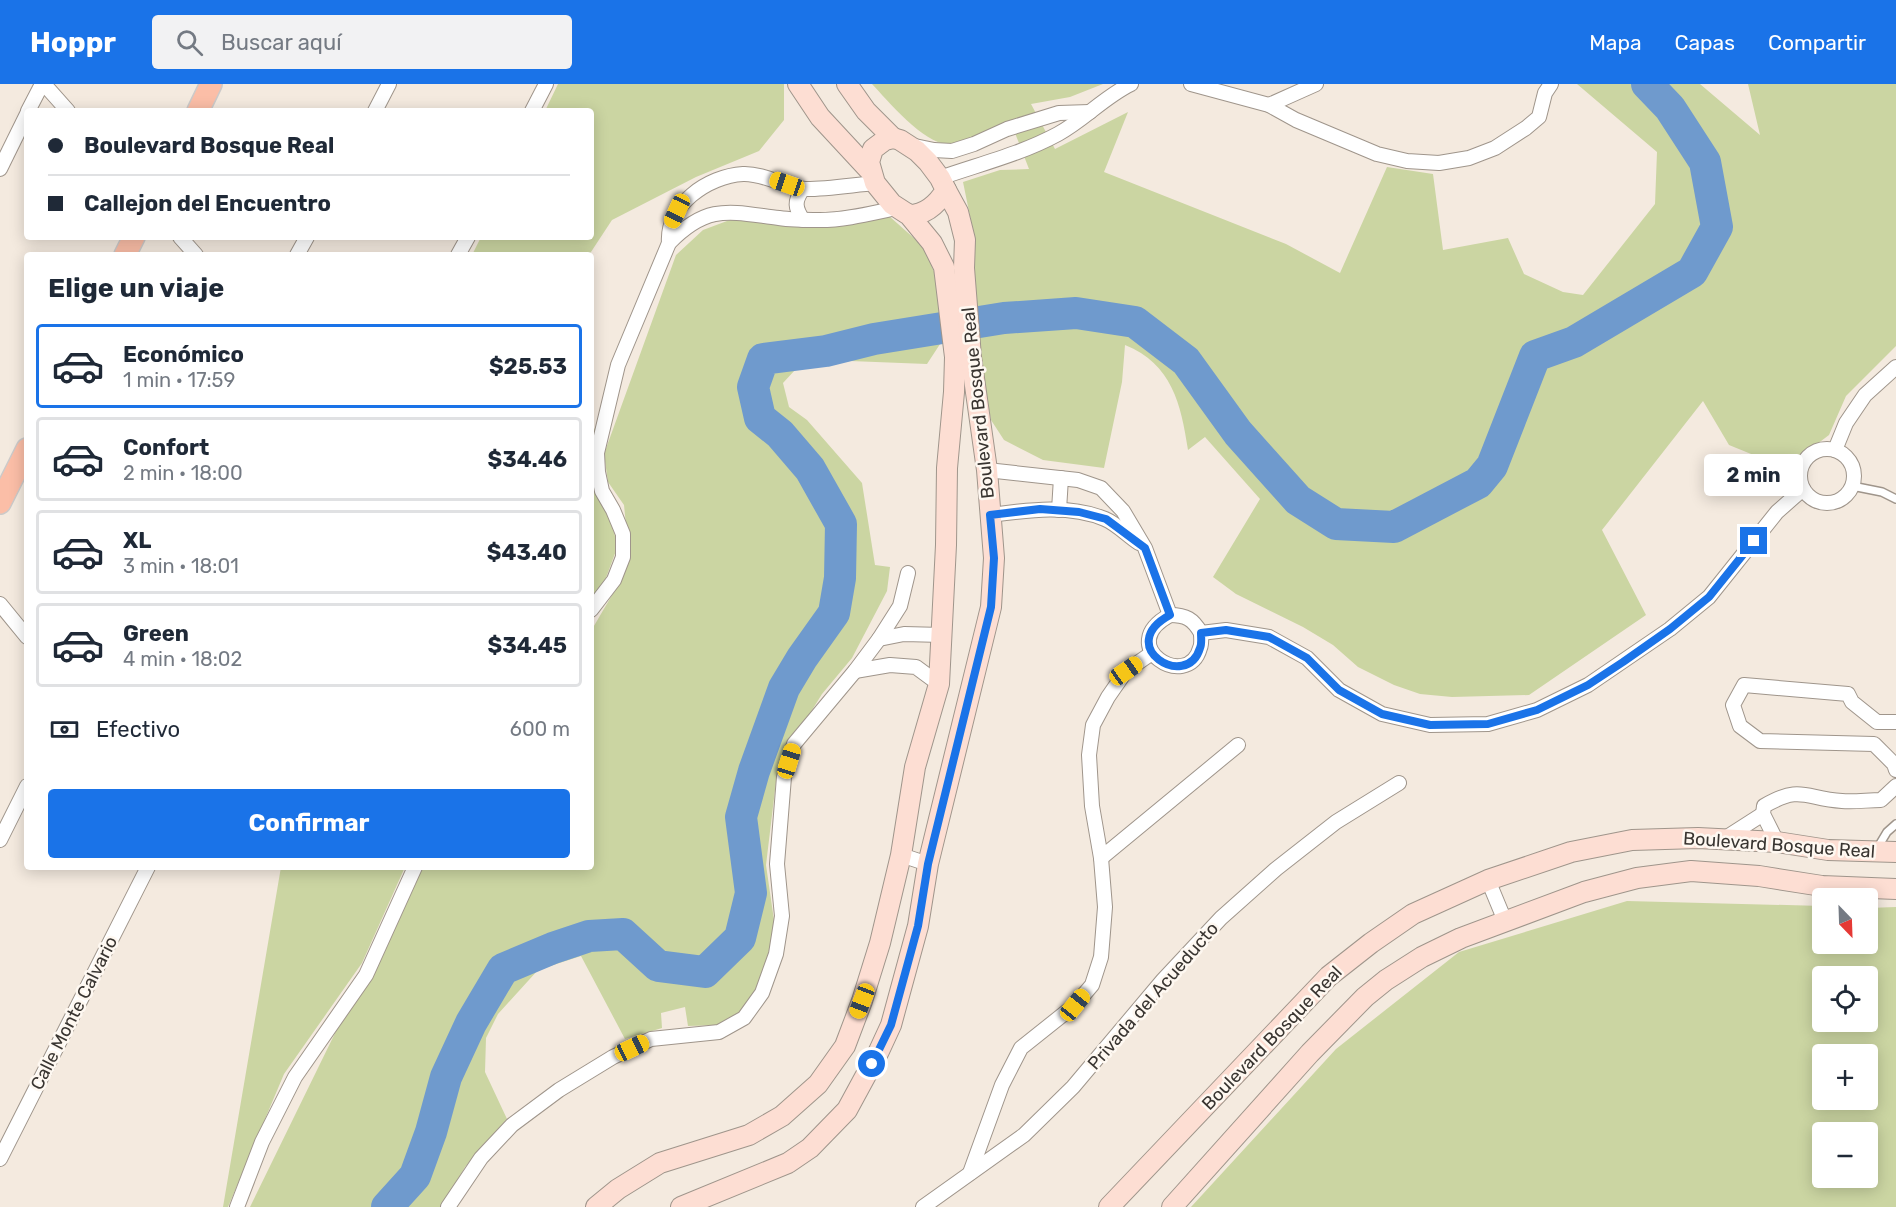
<!DOCTYPE html>
<html lang="es">
<meta charset="utf-8">
<style>
:root{--surface:#fff;--page:#f2f2f3;--text:#1f2937;--muted:#747a83;--line:#e0e1e3;--accent:#1a73e8}
body{margin:0;font-family:Rubik,sans-serif;background:var(--page);color:var(--text);height:100vh;display:flex;flex-direction:column;font-size:22px;white-space:nowrap}
*{box-sizing:border-box;margin:0}
p{font-size:20px;color:var(--muted)}
.icon{flex:none;width:33px;height:33px;fill:none;stroke:currentColor;stroke-width:2;stroke-linecap:round;stroke-linejoin:round}
.map{position:relative;flex:1;overflow:hidden}
.panel{position:absolute;left:24px;top:168px;width:570px;height:618px;display:flex;flex-direction:column;background:var(--surface);border-radius:6px;box-shadow:0 3px 15px #0003}
.panel>*{flex:none}
.top-card{position:absolute;left:24px;top:24px;width:570px;height:132px;border-radius:6px;box-shadow:0 3px 15px #0003;display:grid;align-content:center;height:132px;padding:0 24px;background:var(--surface)}
.needle{width:39px;rotate:157deg}
.fabs{position:absolute;left:1812px;top:804px;display:grid;gap:12px}
.fabs a{display:grid;place-items:center;width:66px;height:66px;border-radius:6px;background:var(--surface);box-shadow:0 3px 15px #0003;font-size:30px}
.end{position:absolute;width:27px;height:27px;margin:-14px;border:8px solid #1a73e8;background:#fff;box-shadow:0 0 0 3px #fff}
.from{border-radius:50%}
.bubble{position:absolute;height:42px;border-radius:6px;background:var(--surface);box-shadow:0 3px 15px #0003;font-size:20px;font-weight:700;line-height:42px;text-align:center}
.car{position:absolute;width:18px;height:36px;margin:-18px -9px;border-radius:8px;box-shadow:0 0 4px 2px #0007;background:linear-gradient(#f5c518 24%,#345 0 40%,#f5c518 0 76%,#345 0 86%,#f5c518 0)}
.top-card b{display:flex;align-items:center;gap:21px;height:57px;font-size:22px}
.top-card b+b{border-top:2px solid var(--line)}
.top-card i{width:15px;height:15px;background:var(--text)}
ul{padding:0;list-style:none}
li{display:flex;align-items:center;gap:18px;height:84px;margin:0 12px 9px;padding:0 12px;border:3px solid var(--line);border-radius:6px}
li div{flex:1}
li b{display:block;font-size:22px}
li em{font-style:normal;font-weight:700}
li.active{border-color:var(--accent)}
li>.icon{width:54px;height:54px;stroke-width:1.5}
h2{padding:0 24px;font-size:27px;line-height:72px}
.pay{display:flex;align-items:center;gap:15px;height:66px;padding:0 24px;font-size:22px}
.pay p{margin-inline-start:auto}
.primary-button{display:flex;gap:12px;margin-top:auto;padding:12px 24px}
.primary-button a{flex:1;height:69px;border-radius:6px;background:var(--accent);color:#fff;font-size:24px;font-weight:700;line-height:69px;text-align:center}
header{display:flex;align-items:center;gap:36px;box-sizing:border-box;height:84px;padding:0 30px;background:var(--accent);color:#fff}
header strong{font-size:28px}
nav{display:flex;gap:33px;margin-inline-start:auto;font-size:21px}
.search{width:420px;height:54px;background:var(--page);display:flex;align-items:center;gap:15px;box-sizing:border-box;padding:0 21px;border-radius:6px;color:var(--muted);font-size:22px}
.map>svg:first-child{display:block}
.green{fill:#cbd5a2;fill-rule:evenodd}
.lines{fill:none;stroke-linecap:round;stroke-linejoin:round}
.river{stroke:#6f9acd;stroke-width:32}
.lane-casing{stroke:#9f958b;stroke-width:10}
.street-casing{stroke:#9f958b;stroke-width:16}
.secondary-casing{stroke:#9f958b;stroke-width:22}
.primary-casing{stroke:#cccac9;stroke-width:24}
.lane{stroke:#fff;stroke-width:7}
.street{stroke:#fff;stroke-width:14}
.secondary{stroke:#fdded3;stroke-width:20}
.primary{stroke:#fbbea7;stroke-width:21}
.route{stroke:#1a73e8;stroke-width:8}
.labels{text-anchor:middle;dominant-baseline:central;stroke-width:5;stroke-linejoin:round;paint-order:stroke}
.street-label{font-size:18px;fill:#393531;stroke:#fef8f1}
</style>
<header>
<strong>Hoppr</strong>
<div class="search"><svg class="icon" aria-label="search" viewBox="0 0 24 24"><circle cx="10" cy="10" r="6"/><path d="M15 15l6 6"/></svg>Buscar aquí</div>
<nav><a>Mapa</a><a>Capas</a><a>Compartir</a></nav>
</header>
<div class="map">
<svg width="1896" height="1123" viewBox="0 0 1896 1123">
<rect width="100%" height="100%" fill="#f4eadf"/>
<g class="green">
<path d="M558 0H784V36L759 67 696 93 612 136 589 171H472L481 153H591V27H545Z"/>
<path d="M872 0H1103L1070 13 1031 20 1055 65 1128 28 1104 88 1286 160 1340 189 1387 83 1433 90 1443 166 1508 154 1524 190 1563 208 1583 211 1655 120 1657 68 1577 0H1700L1760 51 1748 0H1896V262L1846 312 1829 351 1792 379 1756 372 1729 361 1703 317 1602 446 1646 531 1529 611 1452 613 1420 610 1394 601 1358 583 1333 561 1303 543 1236 510 1213 493 1260 415 1205 353 1188 366C1181 320 1172 280 1125 261L1122 298 1104 384 1043 376 1004 356 991 336 983 296 971 203 974 166 972 142 963 98 1000 86 1029 85 1010 36C991 44 969 58 948 60 925 61 887 16 872 0Z"/>
<path d="M889 132 924 163 939 200 944 254 927 280 850 277 795 286 783 299 789 323 807 336 862 399 875 481 890 483 887 507 852 574 822 610 778 681 766 781 775 843 761 898 750 920 721 941 688 942 685 923 661 929 662 944 625 955 581 872 538 886 498 930 486 954 485 988 507 1035 465 1083 442 1123H250L340 939 420 783H591V547L615 506 629 472 624 421 608 398 604 370 676 171 703 146 735 134Z"/>
<path d="M591 344 601 346 593 380 612 435 617 464 603 502 591 521Z"/>
<path d="M281 783H405L362 879 284 990 228 1123H223Z"/>
<path d="M1627 817 1822 822V860H1868V824L1896 823V1123H1191L1336 965 1459 868ZM1822 892H1868V938H1822ZM1822 970H1868V1016H1822ZM1822 1048H1868V1094H1822Z"/>
</g>
<g class="lines">
<path class="river" d="M387 1123 415 1092 431 1048 446 993 471 939 503 885 553 864 589 852 623 850 658 882 705 888 740 854 751 809 741 733 754 687 784 604 802 574 834 529 840 494 841 440 810 385 780 350 760 334 753 303 763 275 826 267 874 255 1004 234 1076 229 1135 238 1186 277 1238 349 1298 416 1336 440 1394 443 1478 399 1492 382 1535 272 1574 258 1692 188 1717 143 1705 78 1670 24 1647 0"/>
<g class="lane-casing">
<g id="lane">
<path d="M1852 402 1882 408 1896 415"/>
<path d="M1878 763 1887 748 1896 740"/>
</g>
</g>
<g class="street-casing">
<g id="street">
<path d="M44 0 68 27"/>
<path d="M1191 0 1269 21 1296 36 1377 70 1407 77 1439 79 1469 74 1495 64 1526 44 1539 33 1545 9 1551 0"/>
<path d="M1269 21 1316 0"/>
<path d="M28 27 42 0"/>
<path d="M375 27 389 0"/>
<path d="M532 27 546 0"/>
<path d="M910 61 934 66 952 67 974 60 1007 45 1059 29 1090 28"/>
<path d="M0 85 27 30"/>
<path d="M940 94C980 80 1021 70 1058 50 1084 36 1104 13 1131 0"/>
<path d="M803 105C794 117 795 124 803 136"/>
<path d="M180 153 196 171"/>
<path d="M669 159C666 121 708 92 743 90 765 89 788 105 806 105 829 105 852 101 875 99"/>
<path d="M297 171 307 153"/>
<path d="M458 171 468 153"/>
<circle cx="1827" cy="392" r="27"/>
<path d="M1835 366 1846 339 1865 311 1896 283"/>
<path d="M987 386 1078 396 1101 404 1123 427 1145 464 1170 531"/>
<path d="M1059 426 1061 394"/>
<path d="M991 431C1028 426 1069 420 1105 435 1117 440 1128 452 1139 459"/>
<path d="M0 520 27 553"/>
<path d="M591 526 614 496 623 473V450L613 426 602 407 598 388 597 369 618 281 669 159C708 119 730 128 779 134 792 136 806 136 820 136 846 136 872 129 897 124"/>
<path d="M1170 531C1113 562 1188 608 1200 564 1202 560 1201 554 1201 549"/>
<path d="M1170 531C1186 531 1193 535 1201 549"/>
<path d="M1201 549 1226 546 1269 553 1307 574 1339 606 1382 630 1430 641 1488 640 1537 626 1588 601 1670 545 1709 513 1777 428 1803 405"/>
<path d="M879 555 904 550 942 551"/>
<path d="M855 587 890 581 916 583 939 600"/>
<path d="M1896 638H1877L1852 618 1848 610 1744 601 1733 621 1740 642 1760 657 1874 660 1894 680 1896 686"/>
<path d="M1724 755 1763 730"/>
<path d="M0 756 27 702"/>
<path d="M1777 758 1763 730 1764 722C1802 700 1805 715 1842 717 1855 718 1868 716 1881 716L1896 702"/>
<path d="M901 771 928 780"/>
<path d="M1101 774 1238 661"/>
<path d="M1488 796 1505 837"/>
<path d="M0 1075 148 783"/>
<path d="M970 1089 1002 1001 1021 964 1075 921 1092 901 1101 873 1105 823 1101 774 1092 722 1089 671 1093 641 1108 613 1126 587 1152 569"/>
<path d="M237 1123 262 1058 295 993 366 891 415 783"/>
<path d="M448 1123 481 1074 512 1041 559 1006 613 973 651 955 719 948 744 934 762 909 776 870 782 832 777 780 784 693 794 660 855 587 879 555 900 522 908 489"/>
<path d="M923 1123 1024 1051 1073 1003 1163 896 1221 834 1276 785 1336 738 1399 699"/>
</g>
</g>
<g class="secondary-casing">
<g id="secondary">
<path d="M798 0 820 33 871 88"/>
<path d="M847 0 866 27 893 54"/>
<path d="M596 1123 618 1105 660 1079 749 1051 782 1032 818 1000 845 962 862 917 880 859 901 771 915 683 939 600 946 461 947 384 954 308 955 273 944 183 932 159 909 131 892 120 875 99 869 78 873 65 885 56 893 54 900 56 917 67 928 78 940 94 946 106C938 119 926 131 909 131"/>
<path d="M681 1123 788 1079 810 1064 847 1026 879 967 891 941 918 842 928 780 991 523 994 474 987 386 971 273 964 184 965 156 958 128 946 106"/>
<path d="M1109 1123 1329 892 1371 859 1413 830 1488 796 1571 768 1632 756 1698 754 1777 758 1828 766 1896 768"/>
<path d="M1172 1123 1310 969 1365 913 1386 896 1422 873 1461 854 1584 808 1637 794 1691 787 1759 792 1822 802 1896 805"/>
</g>
</g>
<g class="primary-casing">
<g id="primary">
<path d="M198 27 211 0"/>
<path d="M125 171 134 153"/>
<path d="M0 419 27 365"/>
</g>
</g>
<use href="#lane" class="lane"/>
<use href="#street" class="street"/>
<use href="#secondary" class="secondary"/>
<use href="#primary" class="primary"/>
</g>
<g class="lines">
<path class="route" d="M872 980 891 941 918 842 928 780 991 523 994 474 990 431 1040 425 1079 428 1106 435 1145 464 1170 531C1113 562 1187 608 1200 564 1202 560 1201 554 1201 549L1226 546 1269 553 1307 574 1339 606 1382 630 1430 641 1488 640 1537 626 1588 601 1623 578 1670 545 1709 513 1754 457"/>
</g>
<g class="labels">
<g class="street-label">
<text transform="translate(978 319) rotate(-96)">Boulevard Bosque Real</text>
<text transform="translate(1779 761) rotate(4)">Boulevard Bosque Real</text>
<text transform="translate(1153 912) rotate(-49)">Privada del Acueducto</text>
<text transform="translate(74 929) rotate(-63)">Calle Monte Calvario</text>
<text transform="translate(1272 954) rotate(-46)">Boulevard Bosque Real</text>
</g>
</g>
</svg>
<div class="fabs">
<a><svg class="needle" viewBox="-14 -14 28 28"><path d="M0-13l5 13h-10z" fill="#e53935"/><path d="M0 13l5-13h-10z" fill="#747a83"/></svg></a>
<a><svg class="icon" aria-label="locate" viewBox="0 0 24 24"><circle cx="12" cy="12" r="6"/><path d="M12 2v4M12 18v4M2 12h4M18 12h4"/></svg></a>
<a>+</a>
<a>−</a>
</div>
<i class="end from" style="left:872px;top:980px"></i>
<i class="end" style="left:1754px;top:457px"></i>
<div class="bubble" style="left:1704px;top:370px;width:99px">2 min</div>
<i class="car" style="left:787px;top:100px;rotate:289deg"></i>
<i class="car" style="left:677px;top:127px;rotate:205deg"></i>
<i class="car" style="left:1126px;top:587px;rotate:55deg"></i>
<i class="car" style="left:789px;top:677px;rotate:17deg"></i>
<i class="car" style="left:862px;top:917px;rotate:201deg"></i>
<i class="car" style="left:1075px;top:921px;rotate:39deg"></i>
<i class="car" style="left:632px;top:964px;rotate:65deg"></i>
<div class="top-card">
<b><i class="from"></i>Boulevard Bosque Real</b>
<b><i></i>Callejon del Encuentro</b>
</div>
<section class="panel">
<h2>Elige un viaje</h2>
<ul>
<li class="active"><svg class="icon" aria-label="car" viewBox="0 0 24 24"><path d="M5 17H2v-5l4-1 3-4h7l3 4 3 1v5h-3M9 17h6M6 11h13"/><circle cx="7" cy="17" r="2"/><circle cx="17" cy="17" r="2"/></svg><div><b>Económico</b><p>1 min · 17:59</p></div><em>$25.53</em></li>
<li><svg class="icon" aria-label="car" viewBox="0 0 24 24"><path d="M5 17H2v-5l4-1 3-4h7l3 4 3 1v5h-3M9 17h6M6 11h13"/><circle cx="7" cy="17" r="2"/><circle cx="17" cy="17" r="2"/></svg><div><b>Confort</b><p>2 min · 18:00</p></div><em>$34.46</em></li>
<li><svg class="icon" aria-label="car" viewBox="0 0 24 24"><path d="M5 17H2v-5l4-1 3-4h7l3 4 3 1v5h-3M9 17h6M6 11h13"/><circle cx="7" cy="17" r="2"/><circle cx="17" cy="17" r="2"/></svg><div><b>XL</b><p>3 min · 18:01</p></div><em>$43.40</em></li>
<li><svg class="icon" aria-label="car" viewBox="0 0 24 24"><path d="M5 17H2v-5l4-1 3-4h7l3 4 3 1v5h-3M9 17h6M6 11h13"/><circle cx="7" cy="17" r="2"/><circle cx="17" cy="17" r="2"/></svg><div><b>Green</b><p>4 min · 18:02</p></div><em>$34.45</em></li>
</ul>
<div class="pay"><svg class="icon" aria-label="cash" viewBox="0 0 24 24"><path d="M3 7h18v10H3z"/><circle cx="12" cy="12" r="2"/></svg>Efectivo<p>600 m</p></div>
<div class="primary-button"><a>Confirmar</a></div>
</section>
</div>
